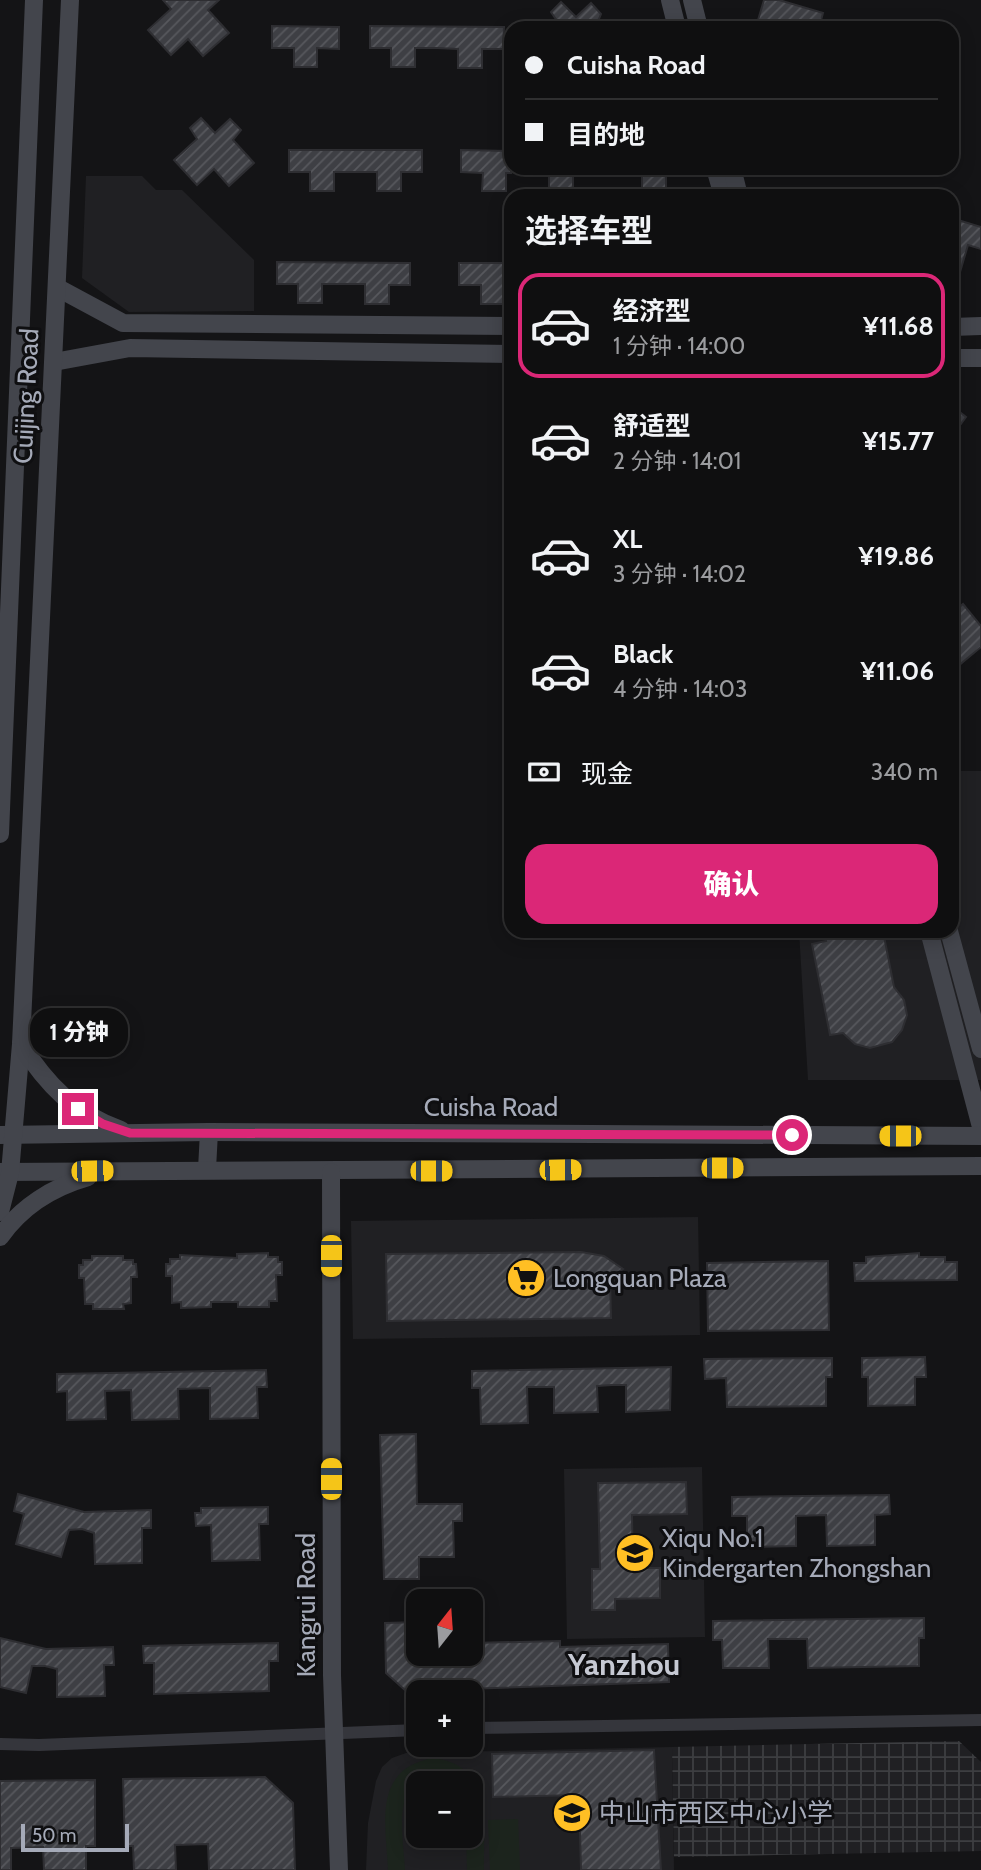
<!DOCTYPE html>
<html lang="zh">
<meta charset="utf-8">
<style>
:root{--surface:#0f0f10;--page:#1d1d1e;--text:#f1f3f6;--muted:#9b9c9f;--line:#2f2f30;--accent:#db2777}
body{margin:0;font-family:Cabin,"Noto Sans SC",sans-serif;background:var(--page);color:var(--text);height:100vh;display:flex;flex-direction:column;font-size:26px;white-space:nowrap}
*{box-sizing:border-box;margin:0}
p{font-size:23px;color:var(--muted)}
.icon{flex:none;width:38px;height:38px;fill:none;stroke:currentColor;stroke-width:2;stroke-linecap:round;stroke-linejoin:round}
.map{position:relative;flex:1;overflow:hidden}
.drawer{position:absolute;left:504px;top:189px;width:455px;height:749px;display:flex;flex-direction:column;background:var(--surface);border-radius:21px;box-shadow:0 4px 18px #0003,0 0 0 2px var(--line)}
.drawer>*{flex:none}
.hud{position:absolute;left:504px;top:21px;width:455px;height:154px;border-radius:21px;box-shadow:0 4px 18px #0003,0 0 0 2px var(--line);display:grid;align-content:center;height:154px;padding:0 21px;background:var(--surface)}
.needle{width:46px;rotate:17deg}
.buttons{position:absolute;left:406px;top:1589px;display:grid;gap:14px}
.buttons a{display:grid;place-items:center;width:77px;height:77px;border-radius:14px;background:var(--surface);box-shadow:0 4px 18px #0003,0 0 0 2px var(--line);font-size:35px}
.scale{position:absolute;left:21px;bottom:18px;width:108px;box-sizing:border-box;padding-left:7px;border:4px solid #a5aab8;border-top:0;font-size:19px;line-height:24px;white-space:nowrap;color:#a5aab8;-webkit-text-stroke:5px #0f0f11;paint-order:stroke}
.end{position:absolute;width:32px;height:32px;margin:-16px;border:9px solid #db2777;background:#fff;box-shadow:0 0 0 4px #fff}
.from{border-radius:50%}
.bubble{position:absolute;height:49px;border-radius:21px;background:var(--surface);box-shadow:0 4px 18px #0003,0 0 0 2px var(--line);font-size:23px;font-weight:800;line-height:49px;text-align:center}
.car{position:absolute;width:21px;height:42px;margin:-21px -10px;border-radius:9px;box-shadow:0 0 5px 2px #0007;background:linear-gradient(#f5c518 24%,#345 0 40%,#f5c518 0 76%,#345 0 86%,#f5c518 0)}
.hud b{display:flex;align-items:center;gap:24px;height:66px;font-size:26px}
.hud b+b{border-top:2px solid var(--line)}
.hud i{width:18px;height:18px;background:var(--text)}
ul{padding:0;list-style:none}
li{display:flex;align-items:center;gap:21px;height:105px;margin:0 14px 10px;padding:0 7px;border:4px solid transparent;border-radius:21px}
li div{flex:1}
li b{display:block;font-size:26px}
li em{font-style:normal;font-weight:800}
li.selected{border-color:var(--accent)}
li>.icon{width:63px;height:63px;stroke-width:1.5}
h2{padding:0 21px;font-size:32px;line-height:84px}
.pay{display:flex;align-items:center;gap:18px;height:77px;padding:0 21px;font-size:26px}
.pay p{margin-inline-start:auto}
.action{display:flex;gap:14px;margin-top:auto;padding:14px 21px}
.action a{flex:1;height:80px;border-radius:21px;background:var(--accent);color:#fff;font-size:28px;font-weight:800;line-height:80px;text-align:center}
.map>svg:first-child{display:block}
.built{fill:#202023;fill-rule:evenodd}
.industrial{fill:url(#industrial-grid)}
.pitch{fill:#1c241d}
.building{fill:url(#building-hatch);stroke:#2e2e32;stroke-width:2}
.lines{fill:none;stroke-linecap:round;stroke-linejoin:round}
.street{stroke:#35363c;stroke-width:12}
.secondary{stroke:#43454c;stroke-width:18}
.route{stroke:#db2777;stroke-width:9}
.labels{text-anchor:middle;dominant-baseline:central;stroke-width:6;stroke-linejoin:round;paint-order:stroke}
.street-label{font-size:26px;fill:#a5aab8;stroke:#0f0f11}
.poi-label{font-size:26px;fill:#a5aab8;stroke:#0f0f11;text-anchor:start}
.quarter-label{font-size:30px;font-weight:bold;fill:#c6c9d3;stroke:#0f0f11}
</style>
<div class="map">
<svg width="981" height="1870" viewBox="0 0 981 1870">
<defs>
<pattern id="industrial-grid" width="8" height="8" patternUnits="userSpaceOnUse" patternTransform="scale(1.75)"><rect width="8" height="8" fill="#202023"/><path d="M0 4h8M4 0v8" fill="none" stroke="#3d3e41"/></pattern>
<pattern id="building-hatch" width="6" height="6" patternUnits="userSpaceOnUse" patternTransform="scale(1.75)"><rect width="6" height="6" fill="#3e3f44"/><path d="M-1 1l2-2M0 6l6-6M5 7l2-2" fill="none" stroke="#57585d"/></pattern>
</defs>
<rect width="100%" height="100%" fill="#141416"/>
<g class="built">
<path d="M86 176H142L156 190H182L254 260V311L129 312 82 278Z"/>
<path d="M952 771H981V1080H808L799 931H952Z"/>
<path d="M698 1217 700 1335 353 1339 351 1221Z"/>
<path d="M702 1467 705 1637 567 1639 564 1469Z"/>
<path d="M672 1747 674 1870H366L368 1823 376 1781 382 1767 392 1758 406 1753ZM418 1783H471V1836H418Z"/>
</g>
<path class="industrial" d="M959 1741 981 1762V1851L674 1857 672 1747Z"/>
<g class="pitch">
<path d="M433 1758C494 1765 483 1824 484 1870H467L466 1836H471V1783C466 1783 458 1785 454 1783 447 1781 442 1776 434 1776 390 1776 404 1843 405 1870H388C386 1824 372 1769 433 1758Z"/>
<path d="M518 1819 520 1870H490L488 1820Z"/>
</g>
<g class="building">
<path d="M163 0H219L208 10 229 33 203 56 188 39 171 55 148 30 171 9Z"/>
<path d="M764 0H779L823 13 819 28H785L758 20Z"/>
<path d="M561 2 576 17 591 3 601 14 599 19 590 28H562L551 12Z"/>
<path d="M272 26 339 27V49L317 48V67H294V48H272Z"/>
<path d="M370 26 504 27 503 49H482V68H458V49L437 48H415V67H391V48H370Z"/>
<path d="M201 118 215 133 230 119 241 130 233 140 254 163 229 186 214 169 197 185 174 160 197 139 190 128Z"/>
<path d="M289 150H422V172H401V191H377V172H334V191H310V172H289Z"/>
<path d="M461 150 511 151V173H506V191H482L483 173 461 172Z"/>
<rect x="549" y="168" width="24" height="24"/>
<rect x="642" y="168" width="24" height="25"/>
<path d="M958 220 981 227V249L968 245 955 289 952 288V227L955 228Z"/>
<path d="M277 262 410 263V285H389V304H365V284H322V303H298V284H277Z"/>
<path d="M459 263H511V285H505V304H481V285H459Z"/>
<path d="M952 406 966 417 952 436Z"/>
<path d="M963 604 981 626V647L952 671V613Z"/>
<path d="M824 931H883L894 987 904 1000 907 1015 902 1030 892 1042 870 1048 855 1044 843 1033 830 1035 812 944 826 941Z"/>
<path d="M581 1252 604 1256 623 1269 610 1277 611 1318 387 1321 386 1254Z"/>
<path d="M268 1253V1257H278V1262H282V1275H276L277 1301H269V1307H238V1302H211V1307L181 1308V1302L172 1303V1276H166V1264H170V1259H180V1255L237 1258V1254Z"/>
<path d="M919 1253V1257H945V1262H957V1280L855 1281 854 1263H866V1257Z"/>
<path d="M92 1256H123V1260H133V1264H136L137 1277H131V1303L123 1304 124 1309H93V1304H85L84 1278H79V1265H83V1260H92Z"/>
<path d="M828 1261 829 1330 708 1331 707 1263Z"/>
<path d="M925 1357 926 1377H915V1405L868 1406V1377H862V1358Z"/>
<path d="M832 1358V1377H826V1406L727 1407 726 1378 705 1379 704 1359Z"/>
<path d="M671 1367 670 1410 626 1412V1385H612L597 1386 598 1412 554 1413V1387H527L528 1423 481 1424 480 1388H472V1371Z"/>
<path d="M266 1370 267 1387H257L258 1418 210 1419V1388L178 1389 179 1419 132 1420 131 1390 105 1391 106 1419 67 1420V1391L57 1392V1374Z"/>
<path d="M416 1434 417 1504H462V1521H453L454 1557H419V1579H384L380 1435Z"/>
<path d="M686 1482 687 1514 632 1515 633 1568H660V1598L615 1599V1610H592V1569H600L598 1483Z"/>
<path d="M18 1494 84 1512 151 1510V1528H142V1563L95 1564 94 1533 82 1529 69 1530 61 1557 16 1544 24 1514 14 1511Z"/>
<path d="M889 1495 890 1514 875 1515V1545L827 1546 826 1515 796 1516V1546L747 1547V1516H732V1497Z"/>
<path d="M268 1507V1524H259L260 1560 212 1561 211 1525 196 1526 195 1513H201V1508Z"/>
<path d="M924 1618V1638H919V1666L808 1668 807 1639H768L769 1668H723L722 1640H713V1621Z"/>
<path d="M418 1622V1654H471V1643L560 1641V1647L668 1644 669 1682 406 1691 386 1673 385 1623Z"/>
<path d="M0 1638 46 1649 113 1647 114 1665H104L105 1696 57 1697V1669L45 1666H32L26 1693 0 1687Z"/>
<path d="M278 1643V1661H269V1691L154 1694V1663H144L143 1646Z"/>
<path d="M654 1750 661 1870H581L579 1795 493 1797 492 1754Z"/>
<path d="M265 1777 293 1803 295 1870H209L208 1844 175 1845 176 1870H134L133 1846H125L123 1779Z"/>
<path d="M95 1780V1846H86V1870H44L43 1847 11 1848V1870H0V1781Z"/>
</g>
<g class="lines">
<g class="street">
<path d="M471 1728 981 1720"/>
<path d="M0 1744 39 1745 418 1730"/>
</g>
<g class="secondary">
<path d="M670 0 677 28"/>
<path d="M692 0 699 28"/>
<path d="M715 168 723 196"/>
<path d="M732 168 739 196"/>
<path d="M58 288 123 323 511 326"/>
<path d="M952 327 981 326"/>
<path d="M952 358H981"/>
<path d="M54 362 130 348 511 354"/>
<path d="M0 834 34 0"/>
<path d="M929 931 981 1127"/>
<path d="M949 931 981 1049"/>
<path d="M21 1044C46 1084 75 1114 121 1130"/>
<path d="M0 1135 209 1132 981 1136"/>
<path d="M207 1169 209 1132"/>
<path d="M0 1172 981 1166"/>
<path d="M331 1172 332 1675 339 1870"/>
<path d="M0 1212 10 1173 21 1044 70 0"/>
<path d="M0 1237C21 1207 53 1187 88 1177"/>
</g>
</g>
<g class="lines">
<path class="route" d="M78 1109 103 1124 130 1133 792 1135"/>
</g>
<defs>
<g id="supermarket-disc" transform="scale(2.0125)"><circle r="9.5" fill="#ffbf24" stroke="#0f0f11"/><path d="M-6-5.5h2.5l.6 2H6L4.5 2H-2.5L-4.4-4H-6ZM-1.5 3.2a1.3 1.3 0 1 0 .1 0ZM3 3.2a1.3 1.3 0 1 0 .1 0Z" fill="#111"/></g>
<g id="school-disc" transform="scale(2.0125)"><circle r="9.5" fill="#ffbf24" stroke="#0f0f11"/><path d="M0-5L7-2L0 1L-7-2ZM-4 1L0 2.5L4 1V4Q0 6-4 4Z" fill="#111"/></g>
</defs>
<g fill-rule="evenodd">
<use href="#supermarket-disc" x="526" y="1278"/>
<use href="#school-disc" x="635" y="1553"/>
<use href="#school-disc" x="572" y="1813"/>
</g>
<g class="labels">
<g class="street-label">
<text transform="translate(26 396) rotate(-87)">Cuijing Road</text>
<text x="491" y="1107">Cuisha Road</text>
<text transform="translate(306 1605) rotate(-90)">Kangrui Road</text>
</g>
<g class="poi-label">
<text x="553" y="1278">Longquan Plaza</text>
<text x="662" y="1538">Xiqu No.1<tspan x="662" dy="30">Kindergarten Zhongshan</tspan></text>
<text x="599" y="1813">中山市西区中心小学</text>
</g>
<g class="quarter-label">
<text x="624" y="1664">Yanzhou</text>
</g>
</g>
</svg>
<div class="buttons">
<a><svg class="needle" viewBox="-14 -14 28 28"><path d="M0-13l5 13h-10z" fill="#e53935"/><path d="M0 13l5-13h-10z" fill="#9b9c9f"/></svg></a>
<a>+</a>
<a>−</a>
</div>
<div class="scale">50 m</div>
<i class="end from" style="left:792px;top:1135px"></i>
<i class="end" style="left:78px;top:1109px"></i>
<div class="bubble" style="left:30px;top:1008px;width:98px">1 分钟</div>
<i class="car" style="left:900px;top:1136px;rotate:270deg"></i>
<i class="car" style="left:722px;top:1168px;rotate:90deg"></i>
<i class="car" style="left:560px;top:1170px;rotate:89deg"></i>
<i class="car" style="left:92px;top:1171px;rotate:89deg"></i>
<i class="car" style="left:431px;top:1171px;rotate:90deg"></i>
<i class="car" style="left:331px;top:1256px;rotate:180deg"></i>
<i class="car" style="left:331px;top:1479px;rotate:0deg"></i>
<div class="hud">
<b><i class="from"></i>Cuisha Road</b>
<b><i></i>目的地</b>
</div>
<section class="drawer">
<h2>选择车型</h2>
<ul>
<li class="selected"><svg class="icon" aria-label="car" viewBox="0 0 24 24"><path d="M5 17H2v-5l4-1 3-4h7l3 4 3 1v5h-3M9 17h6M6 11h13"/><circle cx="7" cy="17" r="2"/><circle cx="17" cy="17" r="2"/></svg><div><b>经济型</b><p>1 分钟 · 14:00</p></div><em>¥11.68</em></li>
<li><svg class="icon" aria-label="car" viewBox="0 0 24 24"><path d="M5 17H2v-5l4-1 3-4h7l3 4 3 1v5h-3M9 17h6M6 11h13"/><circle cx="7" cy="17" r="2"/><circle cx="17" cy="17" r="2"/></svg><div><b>舒适型</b><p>2 分钟 · 14:01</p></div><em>¥15.77</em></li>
<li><svg class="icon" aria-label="car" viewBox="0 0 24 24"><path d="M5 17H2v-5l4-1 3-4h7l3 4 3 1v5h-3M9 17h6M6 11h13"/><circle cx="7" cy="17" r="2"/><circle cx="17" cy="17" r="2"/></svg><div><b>XL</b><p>3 分钟 · 14:02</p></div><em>¥19.86</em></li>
<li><svg class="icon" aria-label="car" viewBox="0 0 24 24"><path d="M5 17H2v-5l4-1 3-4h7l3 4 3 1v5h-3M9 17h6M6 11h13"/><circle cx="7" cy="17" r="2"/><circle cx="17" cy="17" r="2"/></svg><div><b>Black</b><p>4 分钟 · 14:03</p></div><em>¥11.06</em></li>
</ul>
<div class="pay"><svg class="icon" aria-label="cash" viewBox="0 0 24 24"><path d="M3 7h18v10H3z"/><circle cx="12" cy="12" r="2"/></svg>现金<p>340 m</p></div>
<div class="action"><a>确认</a></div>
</section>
</div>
